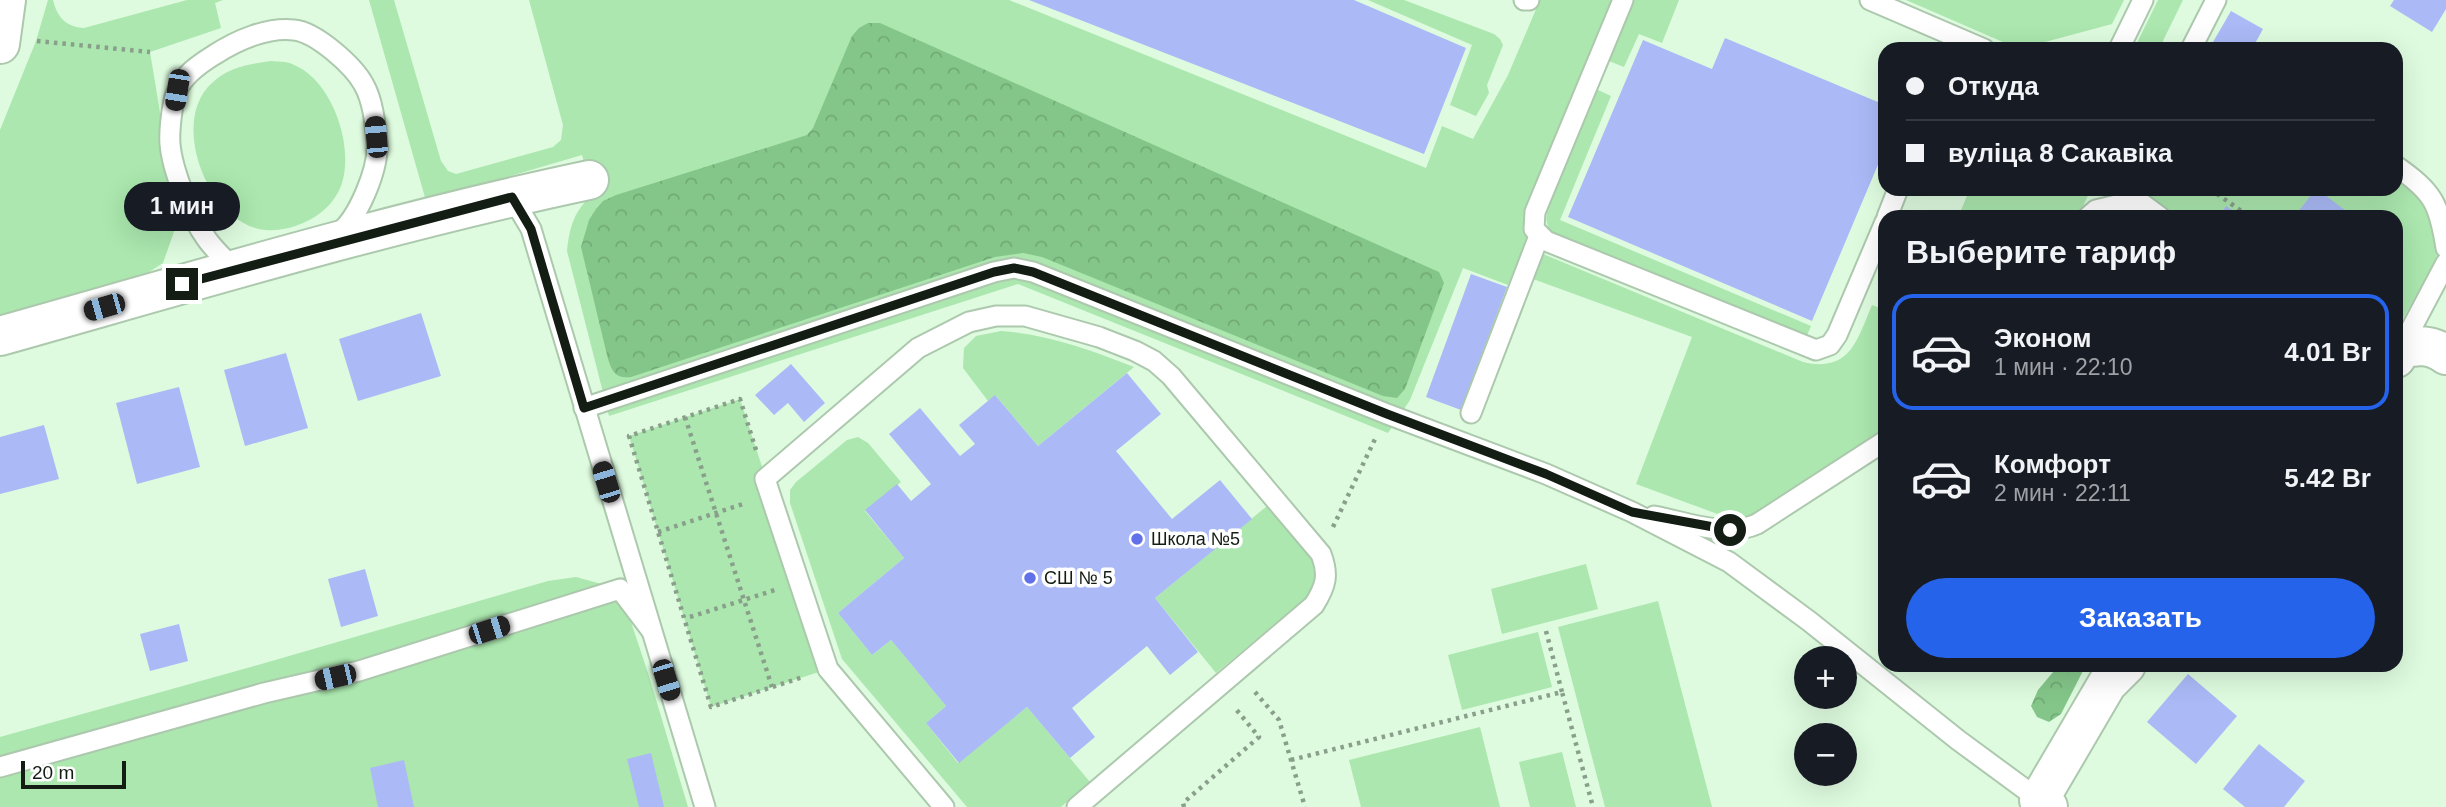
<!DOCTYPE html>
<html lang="ru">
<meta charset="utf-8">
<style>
:root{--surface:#171b24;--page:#20242c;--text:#f1f3f6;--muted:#9ea1a6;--line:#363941;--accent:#2563eb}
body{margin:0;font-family:Arial,sans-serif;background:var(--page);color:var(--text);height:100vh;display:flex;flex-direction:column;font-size:26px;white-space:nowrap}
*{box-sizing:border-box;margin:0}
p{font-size:23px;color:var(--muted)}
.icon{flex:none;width:38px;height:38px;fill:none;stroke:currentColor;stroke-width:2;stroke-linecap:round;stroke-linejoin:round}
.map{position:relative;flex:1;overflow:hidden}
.sheet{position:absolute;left:1878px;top:210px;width:525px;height:462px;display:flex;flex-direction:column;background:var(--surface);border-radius:21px;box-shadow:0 7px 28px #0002}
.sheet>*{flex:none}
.guide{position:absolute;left:1878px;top:42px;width:525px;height:154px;border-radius:21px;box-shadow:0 7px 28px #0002;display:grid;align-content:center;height:154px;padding:0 28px;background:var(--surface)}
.buttons{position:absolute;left:1794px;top:646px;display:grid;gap:14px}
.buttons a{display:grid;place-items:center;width:63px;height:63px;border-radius:50%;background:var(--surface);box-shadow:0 7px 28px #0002;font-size:35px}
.scale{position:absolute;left:21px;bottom:18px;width:105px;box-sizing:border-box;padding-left:7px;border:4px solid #131d14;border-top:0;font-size:19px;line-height:24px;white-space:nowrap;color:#131d14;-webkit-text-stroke:5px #fff;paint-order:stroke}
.end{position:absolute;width:32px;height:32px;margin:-16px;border:9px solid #131d14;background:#fff;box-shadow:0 0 0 4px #fff}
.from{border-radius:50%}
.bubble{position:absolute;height:49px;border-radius:24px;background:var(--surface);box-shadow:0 7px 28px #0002;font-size:23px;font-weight:800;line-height:49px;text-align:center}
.car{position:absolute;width:21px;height:42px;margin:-21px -10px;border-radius:9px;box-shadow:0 0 5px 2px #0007;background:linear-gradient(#222 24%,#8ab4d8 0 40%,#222 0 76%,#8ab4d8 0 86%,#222 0)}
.guide b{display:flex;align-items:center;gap:24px;height:66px;font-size:26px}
.guide b+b{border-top:2px solid var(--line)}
.guide i{width:18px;height:18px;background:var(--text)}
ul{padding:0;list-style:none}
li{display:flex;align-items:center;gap:21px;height:116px;margin:0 14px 10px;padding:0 14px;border:4px solid transparent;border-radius:21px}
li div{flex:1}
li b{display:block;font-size:26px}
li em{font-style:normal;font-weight:800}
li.active{border-color:var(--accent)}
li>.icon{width:63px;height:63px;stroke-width:1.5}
h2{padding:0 28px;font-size:32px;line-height:84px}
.button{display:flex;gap:14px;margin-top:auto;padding:14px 28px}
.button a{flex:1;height:80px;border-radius:42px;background:var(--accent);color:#fff;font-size:28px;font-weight:800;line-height:80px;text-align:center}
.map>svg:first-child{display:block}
.grass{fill:#abe7ae}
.forest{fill:url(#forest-crowns)}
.building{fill:#abbaf7}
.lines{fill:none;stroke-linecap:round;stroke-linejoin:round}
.service-casing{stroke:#acc8ad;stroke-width:23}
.minor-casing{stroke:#acc8ad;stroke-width:42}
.path{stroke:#8a9f8b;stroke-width:4.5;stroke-dasharray:3.5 5;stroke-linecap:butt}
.service{stroke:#fff;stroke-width:19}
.minor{stroke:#fff;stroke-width:38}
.route{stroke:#131d14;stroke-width:9}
.poi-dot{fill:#6071e9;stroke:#fff;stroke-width:2.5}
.labels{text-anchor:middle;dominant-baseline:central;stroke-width:7;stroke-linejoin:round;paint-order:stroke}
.poi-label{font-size:18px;fill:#131d14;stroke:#fff;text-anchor:start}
</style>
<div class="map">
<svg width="2446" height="807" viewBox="0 0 2446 807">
<defs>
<pattern id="forest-crowns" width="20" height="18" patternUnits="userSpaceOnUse" patternTransform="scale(1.75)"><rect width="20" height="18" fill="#84c689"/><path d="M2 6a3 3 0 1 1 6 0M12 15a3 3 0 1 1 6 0" fill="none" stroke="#71aa75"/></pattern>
</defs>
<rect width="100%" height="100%" fill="#defbdf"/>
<g class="grass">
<path d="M48 0H53C57 17 66 27 84 28L187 0H223L215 3 221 28 150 52 174 197 176 226 163 263 141 277 0 316V130L36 41Z"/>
<path d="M369 0H394L441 161 448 171 456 174 553 147 561 140 563 125 529 0H1009L1426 168 1442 126 1473 139 1508 75 1540 0H1611L1526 210 1523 229 1527 238 1508 285 1463 268 1410 400 1388 433 1018 284 609 416 567 251C570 225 574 212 593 193L582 155 426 201Z"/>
<path d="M1368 0H1404L1494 34 1500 39 1503 45 1487 85 1489 93 1476 116 1450 105 1472 45Z"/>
<path d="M1634 0H1679L1662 43 1639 34 1624 67 1609 61Z"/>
<path d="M1906 0H2124L2112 24 2019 49Z"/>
<path d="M2158 0H2183L2159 49H2134Z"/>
<path d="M271 61C278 62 286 61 292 64 332 79 354 145 342 183 336 202 320 216 303 223 292 228 278 231 266 230 209 226 168 122 212 83 229 67 250 64 271 61Z"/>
<path d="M1596 89 1611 96 1560 220 1811 326 1806 338 1553 235C1546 225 1545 219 1548 208Z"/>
<path d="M2396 166 2415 179 2444 235 2434 263 2396 331V217H2160L2137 200 2134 189H2396Z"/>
<path d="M1970 189H2091L2078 217H1958Z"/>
<path d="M1543 254 1803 362C1850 373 1857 340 1872 305L1885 310V430L1742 523 1636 484 1692 337 1533 279Z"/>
<path d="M1001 331C1047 334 1091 350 1134 367L1038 446 996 396 988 401 963 368 964 348 976 336Z"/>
<path d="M740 399 828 669 711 707 629 436Z"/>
<path d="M858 437 868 443 901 482 865 511 904 558 838 613 872 655 891 640 946 706 926 723 958 763 1027 707 1090 782 1061 807H967L842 659 790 503V490L796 482 847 440Z"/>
<path d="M1267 506 1313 560 1315 584 1307 597 1216 673 1155 598Z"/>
<path d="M1586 564 1598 609 1502 634 1491 589Z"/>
<path d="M576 577 620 589 649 676 688 807H0V737L258 665 548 581Z"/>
<path d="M1658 601 1712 807H1605L1558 627Z"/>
<path d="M1538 632 1552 687 1462 710 1448 655Z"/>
<path d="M1480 727 1500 807H1361L1349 760Z"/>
<path d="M1562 752 1576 807H1530L1519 762Z"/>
</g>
<g class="forest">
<path d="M868 23H880L1439 272 1444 283 1405 389 1397 398 1383 396 1042 257 1023 253 995 257 631 377C616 379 612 372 608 359L581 247 589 220 596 209 603 201 616 195 807 135 813 128 852 36 859 28Z"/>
<path d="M2059 665H2086L2061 714 2049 722 2037 717 2031 706 2038 690Z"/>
</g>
<g class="building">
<path d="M1029 0H1354L1466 48 1424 154Z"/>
<path d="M2394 0H2446V9L2432 32 2390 6Z"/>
<path d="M2231 11 2263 29 2252 49H2209Z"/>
<path d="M1725 38 1885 105V148L1812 321 1568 217 1643 40 1712 69Z"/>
<path d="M2316 189H2317L2354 217H2294Z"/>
<path d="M2226 206 2242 217H2219Z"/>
<path d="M1471 274 1507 287 1461 410 1426 397Z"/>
<path d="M421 313 441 376 358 401 339 339Z"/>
<path d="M286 353 308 428 245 446 224 370Z"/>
<path d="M791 364 825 403 804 422 788 403 774 415 755 395Z"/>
<path d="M1127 373 1161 414 1116 451 1172 519 1220 480 1252 519 1155 598 1198 652 1170 675 1147 646 1072 708 1095 737 1070 758 1027 707 959 763 926 723 946 706 891 640 872 655 838 613 904 558 865 510 897 484 911 501 931 484 889 434 920 408 960 456 975 444 959 425 995 395 1038 446Z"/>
<path d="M179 387 200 467 137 484 116 403Z"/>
<path d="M44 425 59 479 0 494V437Z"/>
<path d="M365 569 378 616 341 627 328 579Z"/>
<path d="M179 624 188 661 150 671 140 634Z"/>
<path d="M2188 674 2237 716 2196 764 2147 722Z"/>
<path d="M2259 744 2305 781 2284 807H2245L2223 789Z"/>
<path d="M651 753 664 807H639L627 759Z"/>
<path d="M404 760 414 807H378L370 768Z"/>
</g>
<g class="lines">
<g class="service-casing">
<g id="service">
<path d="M1524 0H1529"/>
<path d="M1623 0 1535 212 1534 229 1546 241 1816 350 1830 345 1837 335 1885 222"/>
<path d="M1870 0 1984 49"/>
<path d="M2119 49 2143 0"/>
<path d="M2191 49 2216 0"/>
<path d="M2396 166C2433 192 2439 203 2446 248"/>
<path d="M512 197 531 229 705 807"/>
<path d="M1887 217 1898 189"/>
<path d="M2088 217 2096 210 2137 200 2160 217"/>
<path d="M235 270C225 259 214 250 206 238 191 218 172 169 170 144 169 132 172 102 177 91 183 75 201 63 214 55 237 40 267 27 294 30 316 32 354 66 364 85 373 101 375 123 377 142 379 168 358 221 335 236"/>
<path d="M2401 348 2446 263"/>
<path d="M584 408 994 272 1014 268 1033 272 1387 414 1546 474 1632 512 1729 562 1809 621 1958 740 2026 790 2039 800 2042 805"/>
<path d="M1471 413 1539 236"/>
<path d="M1654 516C1686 522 1726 538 1757 524L1885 441"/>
<path d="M0 767 264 693 359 671 620 589 651 630"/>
<path d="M944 807 828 669 765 479 918 348 969 322 996 316H1025L1099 337 1135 351 1154 361 1171 376 1321 554C1329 575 1326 586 1314 605L1077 807"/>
</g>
</g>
<g class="minor-casing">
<g id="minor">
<path d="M0 44 6 0"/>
<path d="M0 336C195 281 391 222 589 180"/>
<path d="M2396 358 2401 349C2418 345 2431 344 2446 355"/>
<path d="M2048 807 2039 800 2107 684 2126 665"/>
</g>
</g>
<g class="path">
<path d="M37 41 150 52"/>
<path d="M2210 189 2250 217"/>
<path d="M685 417 772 687"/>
<path d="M756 450 740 399 629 436 711 707 803 677"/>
<path d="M1333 527 1376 437"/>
<path d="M658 532 746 503"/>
<path d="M690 617 775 590"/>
<path d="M1546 631 1562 692"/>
<path d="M1255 692 1279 720 1305 807"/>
<path d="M1291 760 1562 692 1593 807"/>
<path d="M1184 807 1183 803 1259 737 1235 708"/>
</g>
<use href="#service" class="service"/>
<use href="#minor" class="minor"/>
</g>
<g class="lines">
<path class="route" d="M182 284 512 197 531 229 584 408 994 272 1014 268 1033 272 1387 414 1546 474 1632 512 1730 530"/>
</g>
<g class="poi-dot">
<circle cx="1137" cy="539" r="7"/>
<circle cx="1030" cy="578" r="7"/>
</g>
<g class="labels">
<g class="poi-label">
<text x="1151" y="539">Школа №5</text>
<text x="1044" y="578">СШ № 5</text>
</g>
</g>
</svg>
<div class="buttons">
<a>+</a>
<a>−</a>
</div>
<div class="scale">20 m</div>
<i class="end from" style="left:1730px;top:530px"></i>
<i class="end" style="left:182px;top:284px"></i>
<div class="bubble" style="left:124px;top:182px;width:116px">1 мин</div>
<i class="car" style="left:177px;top:90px;rotate:189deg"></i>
<i class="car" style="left:376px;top:137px;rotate:355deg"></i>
<i class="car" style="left:104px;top:307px;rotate:254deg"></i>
<i class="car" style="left:606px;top:482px;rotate:343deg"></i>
<i class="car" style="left:489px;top:630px;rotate:72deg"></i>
<i class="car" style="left:335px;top:677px;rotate:257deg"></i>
<i class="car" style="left:666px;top:680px;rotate:163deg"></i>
<div class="guide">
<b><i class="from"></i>Откуда</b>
<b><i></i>вуліца 8 Сакавіка</b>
</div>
<section class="sheet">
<h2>Выберите тариф</h2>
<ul>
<li class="active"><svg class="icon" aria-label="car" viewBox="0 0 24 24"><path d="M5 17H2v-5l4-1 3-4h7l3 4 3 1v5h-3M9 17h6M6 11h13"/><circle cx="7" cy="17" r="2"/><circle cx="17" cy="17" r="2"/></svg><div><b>Эконом</b><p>1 мин · 22:10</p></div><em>4.01 Br</em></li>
<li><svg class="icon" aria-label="car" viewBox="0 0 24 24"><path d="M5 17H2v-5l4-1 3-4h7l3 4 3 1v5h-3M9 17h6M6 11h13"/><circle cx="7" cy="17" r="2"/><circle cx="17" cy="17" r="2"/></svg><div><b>Комфорт</b><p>2 мин · 22:11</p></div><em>5.42 Br</em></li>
</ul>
<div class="button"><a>Заказать</a></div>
</section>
</div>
